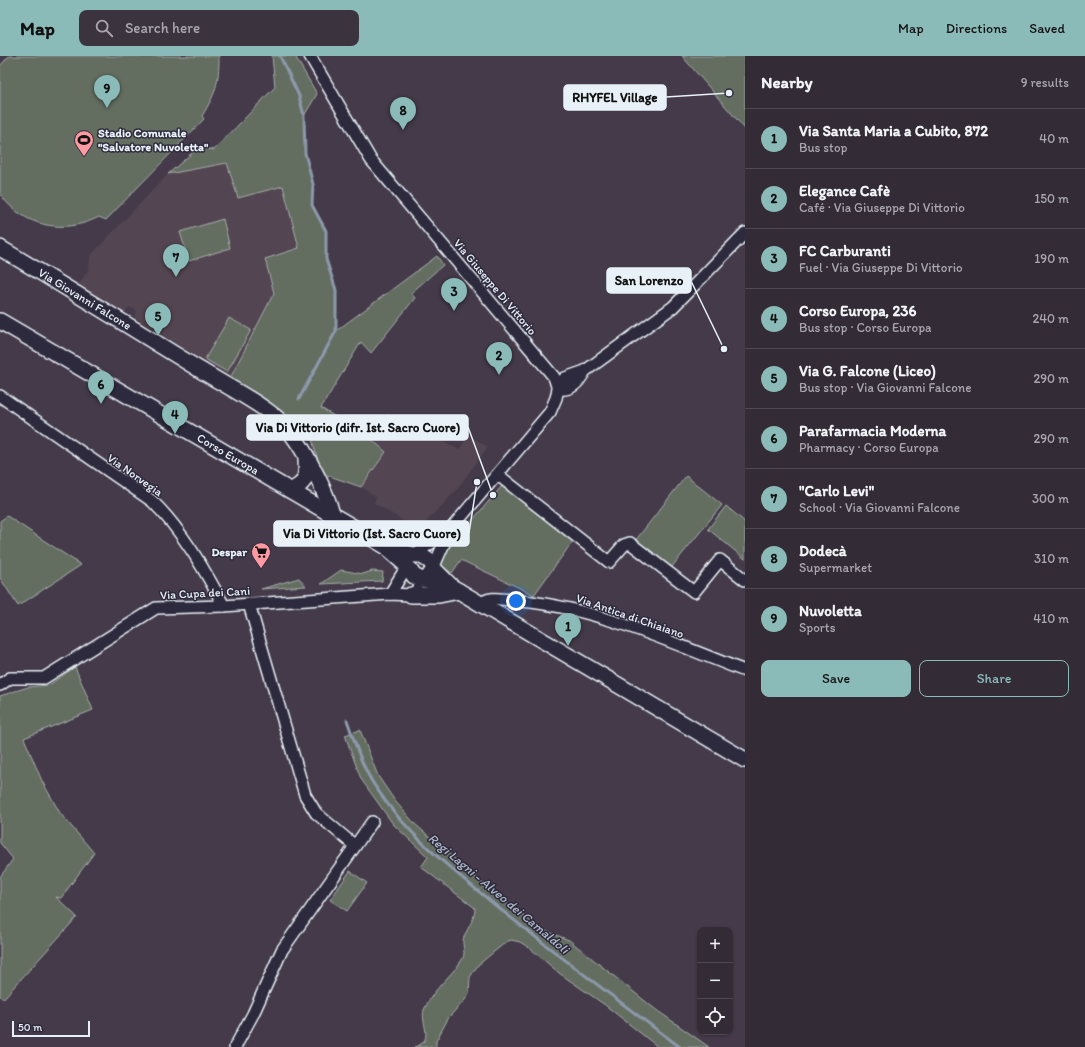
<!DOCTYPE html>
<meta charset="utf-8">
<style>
:root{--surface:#332c37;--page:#3b343f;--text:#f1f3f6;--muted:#a9a7ad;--line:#4e4852;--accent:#8bbbb9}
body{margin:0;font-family:Itim,sans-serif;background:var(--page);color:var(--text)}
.controls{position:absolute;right:12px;bottom:12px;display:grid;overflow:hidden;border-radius:8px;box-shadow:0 1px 3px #0004}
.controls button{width:36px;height:36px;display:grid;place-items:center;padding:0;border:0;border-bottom:1px solid var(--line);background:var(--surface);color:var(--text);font:20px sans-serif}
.scale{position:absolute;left:12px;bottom:10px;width:78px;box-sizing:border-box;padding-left:4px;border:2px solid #e8f1f8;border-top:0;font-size:11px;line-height:14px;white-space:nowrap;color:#e8f1f8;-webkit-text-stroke:3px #2f2a3d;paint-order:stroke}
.you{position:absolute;left:516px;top:545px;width:14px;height:14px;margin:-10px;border:3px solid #fff;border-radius:50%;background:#1a73e8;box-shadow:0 0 0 6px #1a73e833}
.badge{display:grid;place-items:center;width:26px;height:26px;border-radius:50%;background:var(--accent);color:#111;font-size:13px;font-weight:700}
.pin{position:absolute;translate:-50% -33px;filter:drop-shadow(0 1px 2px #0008)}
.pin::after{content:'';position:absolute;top:21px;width:14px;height:12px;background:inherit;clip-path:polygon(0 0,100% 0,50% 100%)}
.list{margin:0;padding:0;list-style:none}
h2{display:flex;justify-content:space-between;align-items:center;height:52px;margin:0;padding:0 16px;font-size:17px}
h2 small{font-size:13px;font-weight:400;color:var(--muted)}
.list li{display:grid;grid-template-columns:26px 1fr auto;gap:12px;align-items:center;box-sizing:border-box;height:60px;padding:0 16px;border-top:1px solid var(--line)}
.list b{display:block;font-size:15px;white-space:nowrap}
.list p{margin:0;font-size:13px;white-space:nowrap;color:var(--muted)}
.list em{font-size:13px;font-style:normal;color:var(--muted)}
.actions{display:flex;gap:8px;padding:12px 16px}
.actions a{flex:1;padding:9px 0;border:1px solid var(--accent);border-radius:8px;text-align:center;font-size:14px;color:var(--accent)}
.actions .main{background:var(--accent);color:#111}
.icon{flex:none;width:22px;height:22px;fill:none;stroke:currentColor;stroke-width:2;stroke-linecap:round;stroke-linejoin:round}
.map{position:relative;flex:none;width:745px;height:991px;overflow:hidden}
header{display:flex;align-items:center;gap:24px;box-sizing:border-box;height:56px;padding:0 20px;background:var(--accent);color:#111}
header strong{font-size:19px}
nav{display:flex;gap:22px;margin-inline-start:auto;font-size:14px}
.search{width:280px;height:36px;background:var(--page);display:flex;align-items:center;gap:10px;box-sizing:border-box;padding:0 14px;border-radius:8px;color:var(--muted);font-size:15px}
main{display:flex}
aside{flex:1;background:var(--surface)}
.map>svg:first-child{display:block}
</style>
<header>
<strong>Map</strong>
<div class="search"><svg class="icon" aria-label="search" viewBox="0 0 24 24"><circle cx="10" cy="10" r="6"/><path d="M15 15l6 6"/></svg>Search here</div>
<nav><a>Map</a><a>Directions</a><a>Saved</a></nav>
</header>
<main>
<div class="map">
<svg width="745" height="991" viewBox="0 0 745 991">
<rect width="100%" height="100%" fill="#443a49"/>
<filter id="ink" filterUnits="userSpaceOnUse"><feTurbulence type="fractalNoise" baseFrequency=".025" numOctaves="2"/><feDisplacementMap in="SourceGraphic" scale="8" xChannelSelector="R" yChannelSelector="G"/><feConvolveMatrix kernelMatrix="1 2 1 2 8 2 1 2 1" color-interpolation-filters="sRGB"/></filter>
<g filter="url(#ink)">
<!-- built -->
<g fill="#534551">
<path d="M 228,107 L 283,130 L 299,192 L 265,203 L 274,237 L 229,321 L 134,261 L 137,255 L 129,251 L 125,257 L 78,230 L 89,212 L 90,200 L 168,118 Z"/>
<path d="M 388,357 L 427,383 L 437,381 L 459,394 L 469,379 L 488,391 L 455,436 L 418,474 L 374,447 L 376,441 L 361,431 L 386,396 L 371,383 Z"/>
</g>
<!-- green -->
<g fill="#646d61" stroke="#a6afac">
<path d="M 9,0 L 219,0 C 219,27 216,37 202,60 L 204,63 L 106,164 L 99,161 C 64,179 23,171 0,138 L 0,10 Z"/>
<path d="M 272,0 L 295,0 L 317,38 L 304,60 L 305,97 L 313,128 L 312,149 L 326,173 L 326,203 L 336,234 L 336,275 L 437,200 L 443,209 L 411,237 L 415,242 L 371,297 L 361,286 L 321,352 L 371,383 L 386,396 L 361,431 L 321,417 L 310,375 L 229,324 L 274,237 L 265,203 L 299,192 L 283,130 L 238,142 L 227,107 L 168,118 L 199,91 L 214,94 L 275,31 Z"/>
<path d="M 682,0 L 745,0 L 745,73 Z"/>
<path d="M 223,163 L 230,192 L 189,205 L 180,176 Z"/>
<path d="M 229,262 L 251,274 L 227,316 L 205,303 Z"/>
<path d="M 686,420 L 722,449 L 671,512 L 635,485 Z"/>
<path d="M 502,430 L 573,485 L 534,539 L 461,504 L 452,517 L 438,508 L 449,491 Z"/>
<path d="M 726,450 L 745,466 L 745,503 L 708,473 Z"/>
<path d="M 7,460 L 81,509 L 18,550 L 0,522 L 0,465 Z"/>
<path d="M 341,514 L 363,518 L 372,515 L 383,516 L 382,525 L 321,528 Z"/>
<path d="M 299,522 L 306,530 L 261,533 Z"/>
<path d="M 75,611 L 93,654 L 24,682 L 42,725 L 60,757 L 94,797 L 61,842 L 56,841 L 77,861 L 3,943 L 0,940 L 0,821 L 13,803 L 0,787 L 0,640 L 28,631 L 49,629 Z"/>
<path d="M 360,674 L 378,720 L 395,745 L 415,768 L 498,841 L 543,874 L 569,884 L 655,953 L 709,991 L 658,991 L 605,949 L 559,917 L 531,893 L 520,886 L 511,884 L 506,886 L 478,909 L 470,921 L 469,937 L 465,944 L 449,961 L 436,985 L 436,991 L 414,991 C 436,985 420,968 424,954 C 425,951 428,946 430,943 C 438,929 456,915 463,902 C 466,895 461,888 464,881 C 468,871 475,863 475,852 L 421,811 L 428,801 L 393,768 L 361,723 L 345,679 Z"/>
<path d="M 350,815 L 367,827 L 347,855 L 330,844 Z"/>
</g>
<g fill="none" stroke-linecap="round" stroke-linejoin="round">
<!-- stream -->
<g stroke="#8c99ac" stroke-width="3">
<path d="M 280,0 L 299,40 L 304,60 L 305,97 L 313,128 L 312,149 L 326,175 L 326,203 L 336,234 L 336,275 L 299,343"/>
<path d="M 347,664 C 355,687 362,712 377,733 C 408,780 452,813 495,849 C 556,898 617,944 680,991"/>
</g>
<!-- street casing -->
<g stroke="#e8f1f8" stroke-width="14">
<g id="street">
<path d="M 310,0 L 371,104 L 554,321 L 558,333 L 556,342 L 550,356 L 450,474 L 415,498"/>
<path d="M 585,315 C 579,326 572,335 558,333 L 561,326 L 565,322 L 585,315 L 673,251 L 745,177"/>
<path d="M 0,340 L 152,445 C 182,474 204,513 224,550"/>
<path d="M 498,419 L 609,506 L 624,489 L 630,487 L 694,536 L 720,504 L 745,524"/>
<path d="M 434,510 L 450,474"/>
<path d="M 390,538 L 407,510"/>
<path d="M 249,548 L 305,739 L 316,757 L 355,790"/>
<path d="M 481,548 C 488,540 501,543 510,544 C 592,549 669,586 745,615"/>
<path d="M 0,629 L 10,622 L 44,622 L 156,552 L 224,550 L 390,538 L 411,539 L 417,534"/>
<path d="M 235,991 L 253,958 L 282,894 L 372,766"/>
</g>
</g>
<!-- secondary casing -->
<g stroke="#e8f1f8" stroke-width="18">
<g id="secondary">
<path id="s1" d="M 0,192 C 68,232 135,274 202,315 C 226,330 268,351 286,371 C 302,388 327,436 332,459"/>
<path id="s2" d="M 0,265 L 387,491 L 413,499 L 420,499 L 431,506 L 434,513 L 427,523"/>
<path d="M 290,434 C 307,429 307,418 306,402"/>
<path d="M 390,495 L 407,510 L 414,520 L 420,523 L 436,526"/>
<path d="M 434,513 L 452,531 L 745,704"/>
<path d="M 411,539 L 439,539 L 459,535"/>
</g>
</g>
<!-- street -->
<use href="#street" stroke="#2f2a3d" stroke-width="11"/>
<!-- secondary -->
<use href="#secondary" stroke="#2f2a3d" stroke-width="15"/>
</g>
</g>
<!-- icons -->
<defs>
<g id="stadium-pin" transform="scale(1)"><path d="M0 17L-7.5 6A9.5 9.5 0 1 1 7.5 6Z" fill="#ff9aa2" stroke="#2f2a3d"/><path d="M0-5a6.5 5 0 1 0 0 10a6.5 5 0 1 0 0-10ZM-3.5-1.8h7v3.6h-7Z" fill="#111"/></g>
<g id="supermarket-pin" transform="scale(1)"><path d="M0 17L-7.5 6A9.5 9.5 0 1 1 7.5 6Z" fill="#ff9aa2" stroke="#2f2a3d"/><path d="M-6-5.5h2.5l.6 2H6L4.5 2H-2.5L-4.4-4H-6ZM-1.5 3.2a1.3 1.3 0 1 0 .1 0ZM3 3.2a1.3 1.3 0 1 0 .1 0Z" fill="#111"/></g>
</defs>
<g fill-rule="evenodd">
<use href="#stadium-pin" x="84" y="84"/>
<use href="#supermarket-pin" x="261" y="496"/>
</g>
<g text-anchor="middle" stroke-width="3" stroke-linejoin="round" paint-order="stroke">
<!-- poi labels -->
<g font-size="12" font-weight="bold" fill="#e8f1f8" stroke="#2f2a3d" text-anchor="start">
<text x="98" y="81">Stadio Comunale<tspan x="98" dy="14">"Salvatore Nuvoletta"</tspan></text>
<text x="247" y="500" text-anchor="end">Despar</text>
</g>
<!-- street labels -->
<g font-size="12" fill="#e8f1f8" stroke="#2f2a3d">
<text transform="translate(495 231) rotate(50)" y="4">Via Giuseppe Di Vittorio</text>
<text dy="4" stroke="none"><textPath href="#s1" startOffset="99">Via Giovanni Falcone</textPath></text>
<text dy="4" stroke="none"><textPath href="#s2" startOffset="264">Corso Europa</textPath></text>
<text transform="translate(135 419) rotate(35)" y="4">Via Norvegia</text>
<text transform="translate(205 537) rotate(-3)" y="4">Via Cupa dei Cani</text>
<text transform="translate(630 560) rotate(19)" y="4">Via Antica di Chiaiano</text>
</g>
<!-- water labels -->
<g font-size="13" font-style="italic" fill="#abb7c5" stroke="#2f2a3d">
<text transform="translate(499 837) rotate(40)" y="5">Regi Lagni - Alveo dei Camaldoli</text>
</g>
</g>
<!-- callouts -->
<path fill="none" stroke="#e8f1f8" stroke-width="1.5" d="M729 37L666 41M724 293L691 225M493 439L468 371M477 426L469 477"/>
<g fill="#e8f1f8" stroke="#2f2a3d" stroke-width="1.5">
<circle cx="729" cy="37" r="4"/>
<circle cx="724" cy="293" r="4"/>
<circle cx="493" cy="439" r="4"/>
<circle cx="477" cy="426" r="4"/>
</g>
<g fill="#e8f1f8" stroke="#e8f1f8" stroke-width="1.5">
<rect x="564" y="29" width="102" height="25" rx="4"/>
<rect x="607" y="212" width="84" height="25" rx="4"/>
<rect x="247" y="359" width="221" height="25" rx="4"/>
<rect x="274" y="465" width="195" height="25" rx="4"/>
</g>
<g font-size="13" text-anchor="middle" font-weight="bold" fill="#111">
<text x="615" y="46">RHYFEL Village</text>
<text x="649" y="229">San Lorenzo</text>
<text x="358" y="376">Via Di Vittorio (difr. Ist. Sacro Cuore)</text>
<text x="372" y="482">Via Di Vittorio (Ist. Sacro Cuore)</text>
</g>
</svg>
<div class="controls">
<button>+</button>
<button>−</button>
<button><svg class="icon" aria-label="locate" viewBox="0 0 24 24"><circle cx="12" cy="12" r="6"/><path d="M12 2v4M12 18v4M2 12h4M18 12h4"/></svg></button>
</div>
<div class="scale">50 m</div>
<div class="you"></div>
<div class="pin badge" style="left:568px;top:590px">1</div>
<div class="pin badge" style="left:499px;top:319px">2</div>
<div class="pin badge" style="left:454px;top:255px">3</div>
<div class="pin badge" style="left:175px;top:378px">4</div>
<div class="pin badge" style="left:158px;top:280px">5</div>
<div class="pin badge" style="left:101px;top:348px">6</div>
<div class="pin badge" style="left:176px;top:221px">7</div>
<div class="pin badge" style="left:403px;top:74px">8</div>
<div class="pin badge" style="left:107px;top:52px">9</div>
</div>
<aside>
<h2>Nearby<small>9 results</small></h2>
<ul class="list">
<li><span class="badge">1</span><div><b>Via Santa Maria a Cubito, 872</b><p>Bus stop</p></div><em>40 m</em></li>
<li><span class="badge">2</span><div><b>Elegance Cafè</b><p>Café · Via Giuseppe Di Vittorio</p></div><em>150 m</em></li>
<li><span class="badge">3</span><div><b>FC Carburanti</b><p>Fuel · Via Giuseppe Di Vittorio</p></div><em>190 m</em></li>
<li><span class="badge">4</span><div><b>Corso Europa, 236</b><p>Bus stop · Corso Europa</p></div><em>240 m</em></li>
<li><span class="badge">5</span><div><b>Via G. Falcone (Liceo)</b><p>Bus stop · Via Giovanni Falcone</p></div><em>290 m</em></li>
<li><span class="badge">6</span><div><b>Parafarmacia Moderna</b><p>Pharmacy · Corso Europa</p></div><em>290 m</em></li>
<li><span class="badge">7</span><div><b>&quot;Carlo Levi&quot;</b><p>School · Via Giovanni Falcone</p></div><em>300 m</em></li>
<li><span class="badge">8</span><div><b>Dodecà</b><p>Supermarket</p></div><em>310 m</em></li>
<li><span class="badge">9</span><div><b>Nuvoletta</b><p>Sports</p></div><em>410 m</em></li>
</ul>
<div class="actions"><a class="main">Save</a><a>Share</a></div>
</aside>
</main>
